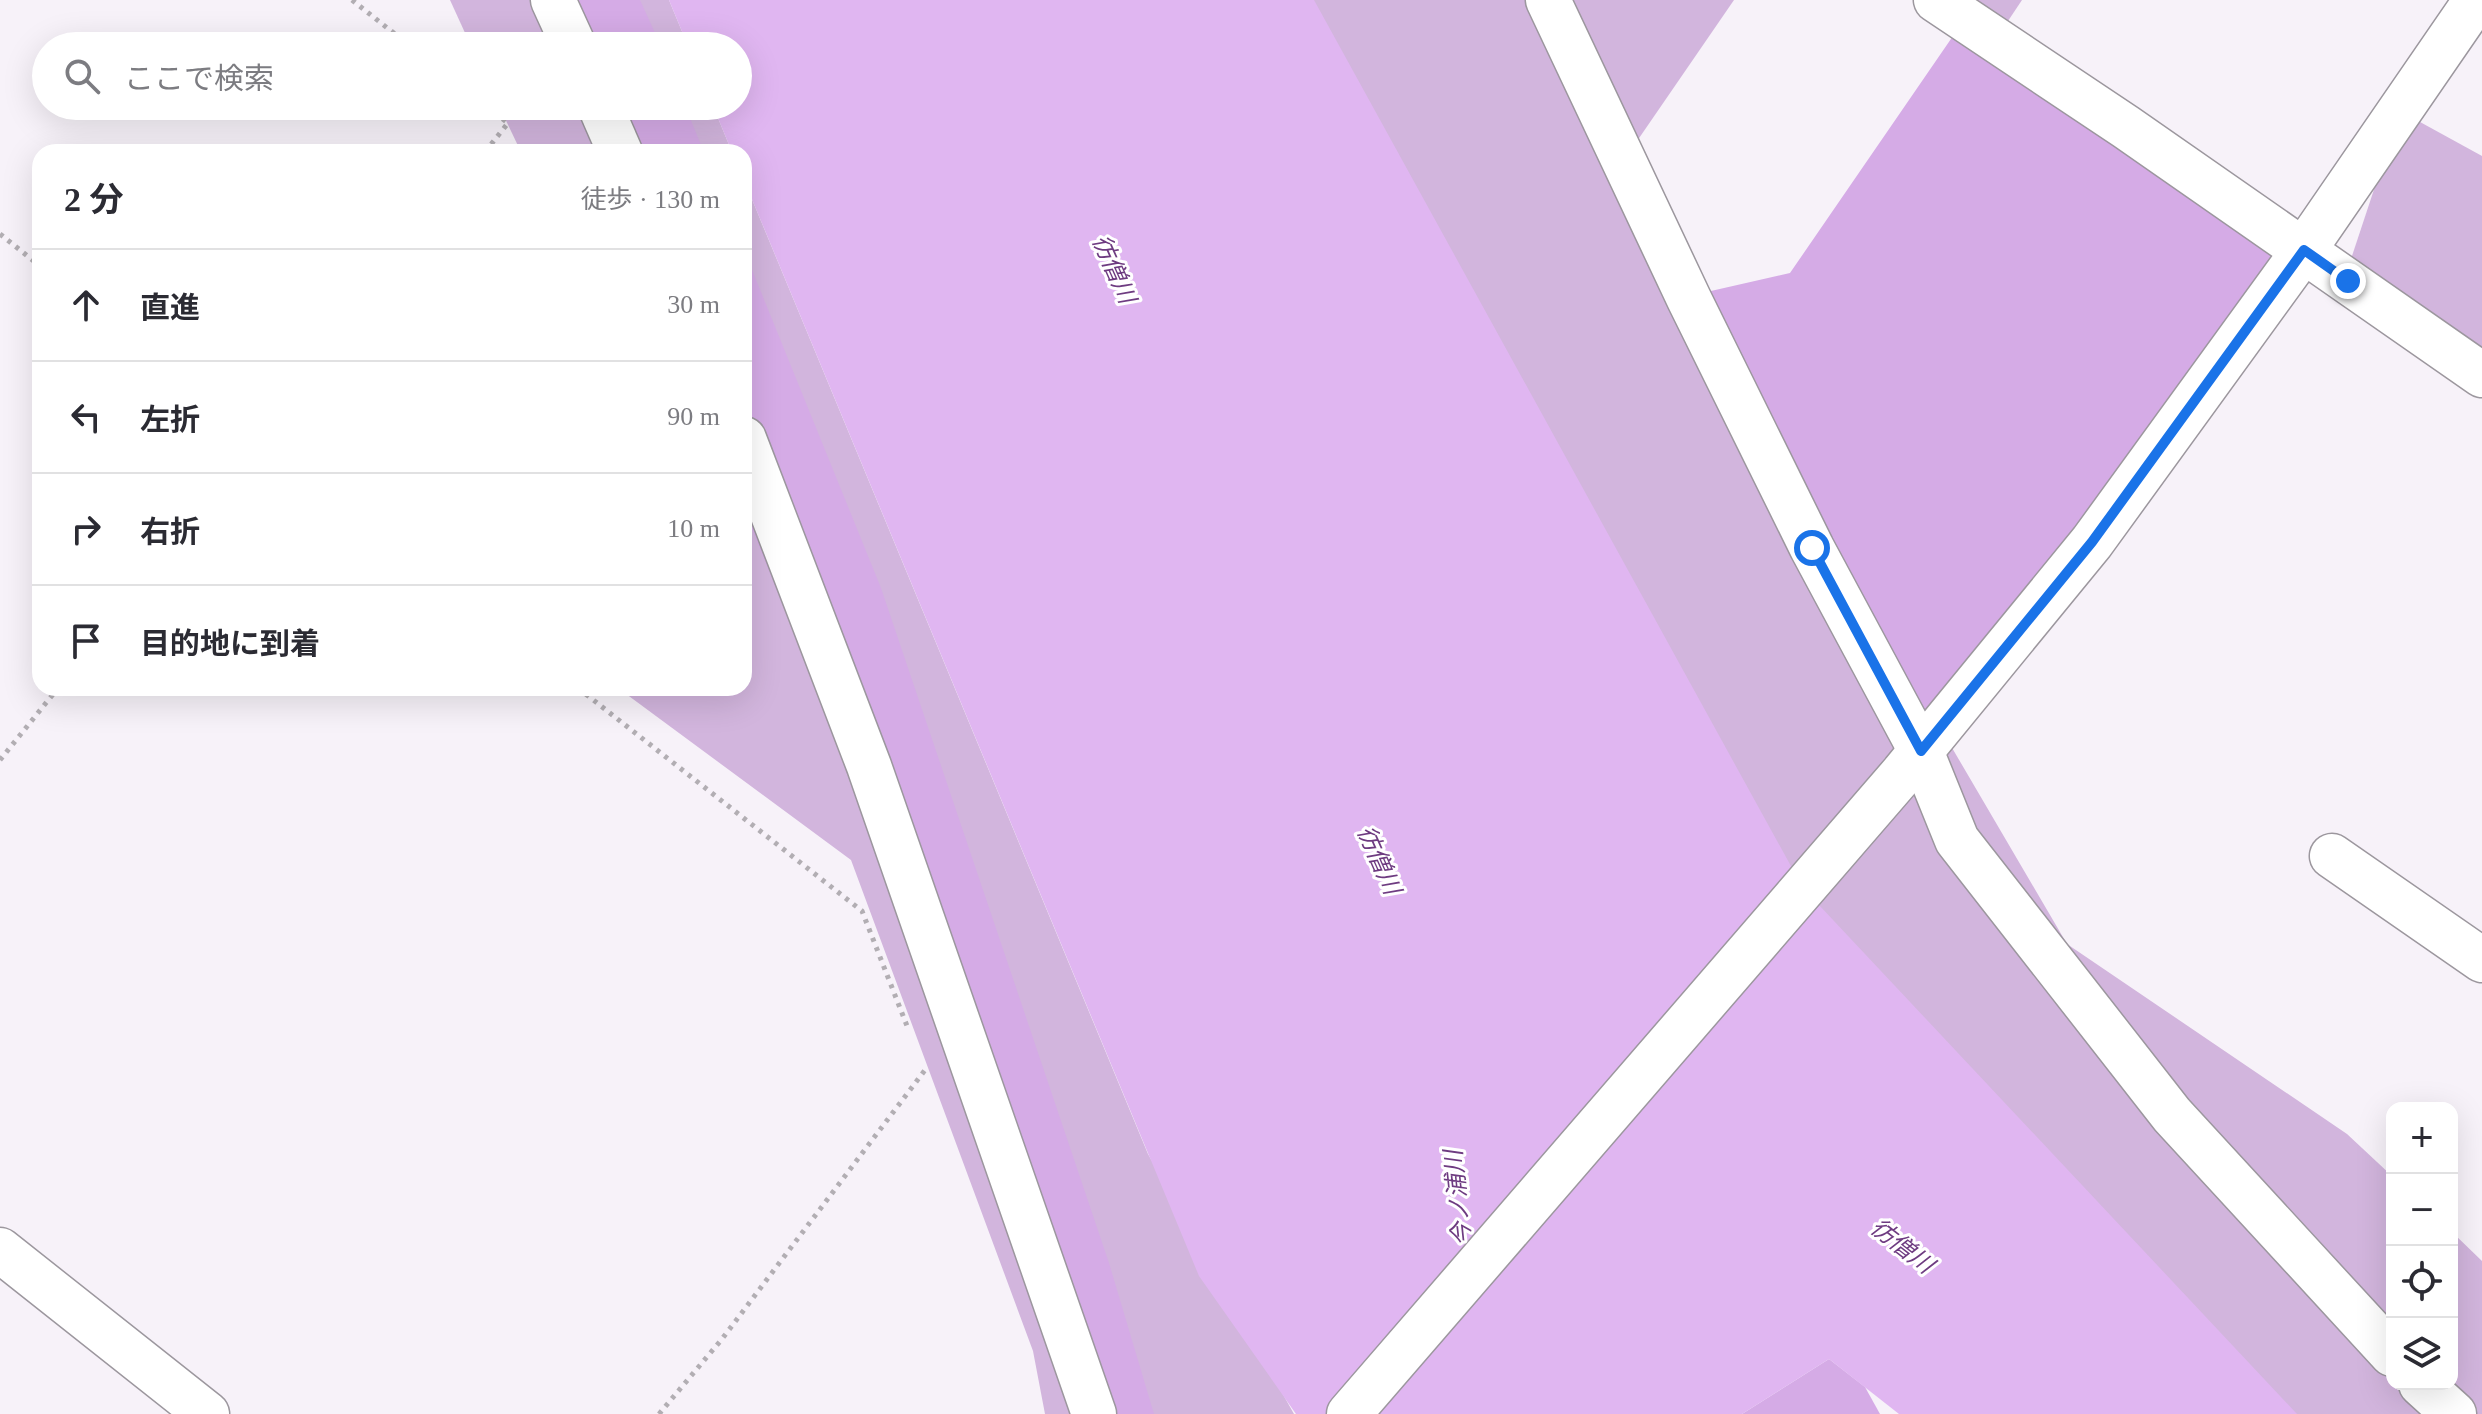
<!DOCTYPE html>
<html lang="ja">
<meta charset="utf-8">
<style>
:root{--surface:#fff;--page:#f2f2f3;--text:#2b2b33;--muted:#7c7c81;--line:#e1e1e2}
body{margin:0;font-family:"Times New Roman","Noto Sans JP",serif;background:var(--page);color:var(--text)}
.controls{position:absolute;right:24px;bottom:24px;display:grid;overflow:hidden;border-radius:16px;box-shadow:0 8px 32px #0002}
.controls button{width:72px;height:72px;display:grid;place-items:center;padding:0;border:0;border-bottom:2px solid var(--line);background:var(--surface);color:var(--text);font:40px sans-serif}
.stop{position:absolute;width:24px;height:24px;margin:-18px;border:6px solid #1a73e8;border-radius:50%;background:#fff}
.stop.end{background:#1a73e8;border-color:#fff;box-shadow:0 2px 8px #0008}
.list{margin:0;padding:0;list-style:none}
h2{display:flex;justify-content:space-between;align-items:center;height:104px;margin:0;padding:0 32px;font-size:34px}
h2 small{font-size:26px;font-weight:400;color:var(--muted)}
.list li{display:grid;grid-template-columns:52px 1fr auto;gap:24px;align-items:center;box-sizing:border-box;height:112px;padding:0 32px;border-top:2px solid var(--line)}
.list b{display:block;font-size:30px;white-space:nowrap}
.list em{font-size:26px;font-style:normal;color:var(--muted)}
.icon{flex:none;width:44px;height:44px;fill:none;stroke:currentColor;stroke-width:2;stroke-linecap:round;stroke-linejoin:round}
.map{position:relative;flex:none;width:2482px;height:1414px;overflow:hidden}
.search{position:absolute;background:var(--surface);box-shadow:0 8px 32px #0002;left:32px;top:32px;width:720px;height:88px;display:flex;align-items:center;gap:20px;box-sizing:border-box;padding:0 28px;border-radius:44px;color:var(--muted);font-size:30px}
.panel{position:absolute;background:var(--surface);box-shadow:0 8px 32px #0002;left:32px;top:144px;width:720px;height:552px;border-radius:24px}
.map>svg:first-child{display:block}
</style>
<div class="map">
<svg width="2482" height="1414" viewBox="0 0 2482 1414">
<rect width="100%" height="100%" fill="#f7f2f9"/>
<!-- green -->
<g fill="#d2b5dd">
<path d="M 450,0 L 669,0 L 688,46 L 471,46 Z"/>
<path d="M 1274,0 L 1734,0 L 1624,160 L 1703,323 L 2067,944 L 2347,1134 L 2392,1176 L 2392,1384 L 2452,1384 L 2452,1232 L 2482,1261 L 2482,1414 L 1999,1414 L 1803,888 Z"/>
<path d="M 1977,0 L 2022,0 L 2008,21 Z"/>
<path d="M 499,106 L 713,106 L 732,152 L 521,152 Z"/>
<path d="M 2400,111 L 2482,156 L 2482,362 L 2351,259 Z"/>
<path d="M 744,180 L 1148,1154 L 1294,1414 L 1045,1414 L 1033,1351 L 851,860 L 618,688 L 744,688 Z"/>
</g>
<!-- forest -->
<g fill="#d5abe6">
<path d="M 539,0 L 640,0 L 661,46 L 558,46 Z"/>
<path d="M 1964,20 L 2304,250 L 1921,751 L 1689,296 L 1790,273 Z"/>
<path d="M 582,106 L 685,106 L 704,152 L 600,152 Z"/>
<path d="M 744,250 L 881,588 L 1109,1263 L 1154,1414 L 1108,1414 L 744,509 Z"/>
<path d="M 1829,1359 L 1865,1387 L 1880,1414 L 1742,1414 Z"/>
</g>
<!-- water -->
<path fill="#e0b6f1" d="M 669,0 L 1314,0 L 1803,888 L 2297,1414 L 1899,1414 L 1829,1359 L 1742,1414 L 1296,1414 L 1199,1276 L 744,180 L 744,152 L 732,152 L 713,106 L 738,106 L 738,46 L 688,46 Z"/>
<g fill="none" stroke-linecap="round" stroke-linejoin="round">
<!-- minor casing -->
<g stroke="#9c979e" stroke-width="47">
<g id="minor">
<path d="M 553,0 L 574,46"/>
<path d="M 1548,0 L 1689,299 L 1812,548 L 1921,751 L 1957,840 L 2172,1115 L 2392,1354"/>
<path d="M 1936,0 L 2126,127 L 2482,375"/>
<path d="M 600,106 L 620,152"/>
<path d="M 744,439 L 869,766 L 1094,1414"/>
<path d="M 2332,856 L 2482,960"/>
<path d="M 0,1250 L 207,1414"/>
<path d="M 2421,1384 L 2454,1414"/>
<path d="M 1349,1414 L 1903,773 L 2092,542 L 2304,250 L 2476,0"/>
</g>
</g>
<!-- path -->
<g stroke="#b2aeb3" stroke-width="5" stroke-dasharray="4 6" stroke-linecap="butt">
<path d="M 352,0 L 410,46"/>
<path d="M 485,152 L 508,123 L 486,106"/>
<path d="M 0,234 L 40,266"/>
<path d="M 578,688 L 862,911 L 909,1031"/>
<path d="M 0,760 L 58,688"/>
<path d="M 659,1414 L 722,1339 L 925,1070"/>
</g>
<!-- minor -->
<use href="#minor" stroke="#fff" stroke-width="44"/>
</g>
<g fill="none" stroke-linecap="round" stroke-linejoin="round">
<!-- route -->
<path stroke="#1a73e8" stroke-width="10" d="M 1812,548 L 1921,751 L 2092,542 L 2304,250 L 2348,281"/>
</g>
<g text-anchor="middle" stroke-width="6" stroke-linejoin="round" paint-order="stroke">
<!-- water labels -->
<g font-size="24" font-style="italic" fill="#6e3b81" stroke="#fff">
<text transform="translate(1114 269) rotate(66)" y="8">彷僧川</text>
<text transform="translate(1379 860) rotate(66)" y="8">彷僧川</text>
<text transform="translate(1458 1198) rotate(-96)" y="8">今ノ浦川</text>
<text transform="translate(1902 1246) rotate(38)" y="8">彷僧川</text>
</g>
</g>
</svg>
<div class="controls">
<button>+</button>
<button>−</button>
<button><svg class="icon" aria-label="locate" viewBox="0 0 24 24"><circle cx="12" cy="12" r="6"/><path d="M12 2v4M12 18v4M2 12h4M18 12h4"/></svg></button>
<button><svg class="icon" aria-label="layers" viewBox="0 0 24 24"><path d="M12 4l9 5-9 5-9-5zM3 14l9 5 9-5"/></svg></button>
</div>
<div class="stop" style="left:1812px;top:548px"></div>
<div class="stop end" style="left:2348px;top:281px"></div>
<div class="search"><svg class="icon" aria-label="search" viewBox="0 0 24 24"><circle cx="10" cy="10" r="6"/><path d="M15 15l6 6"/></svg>ここで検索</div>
<section class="panel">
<h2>2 分<small>徒歩 · 130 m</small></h2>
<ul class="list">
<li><svg class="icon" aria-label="ahead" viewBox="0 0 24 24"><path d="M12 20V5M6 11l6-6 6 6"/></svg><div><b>直進</b></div><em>30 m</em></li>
<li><svg class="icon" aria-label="left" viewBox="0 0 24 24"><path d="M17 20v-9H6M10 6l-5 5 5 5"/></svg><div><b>左折</b></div><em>90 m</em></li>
<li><svg class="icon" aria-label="right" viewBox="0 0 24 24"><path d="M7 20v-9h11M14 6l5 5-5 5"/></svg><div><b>右折</b></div><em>10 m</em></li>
<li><svg class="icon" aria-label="arrive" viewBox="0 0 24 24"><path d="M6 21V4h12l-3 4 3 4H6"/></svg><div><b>目的地に到着</b></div></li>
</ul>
</section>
</div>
